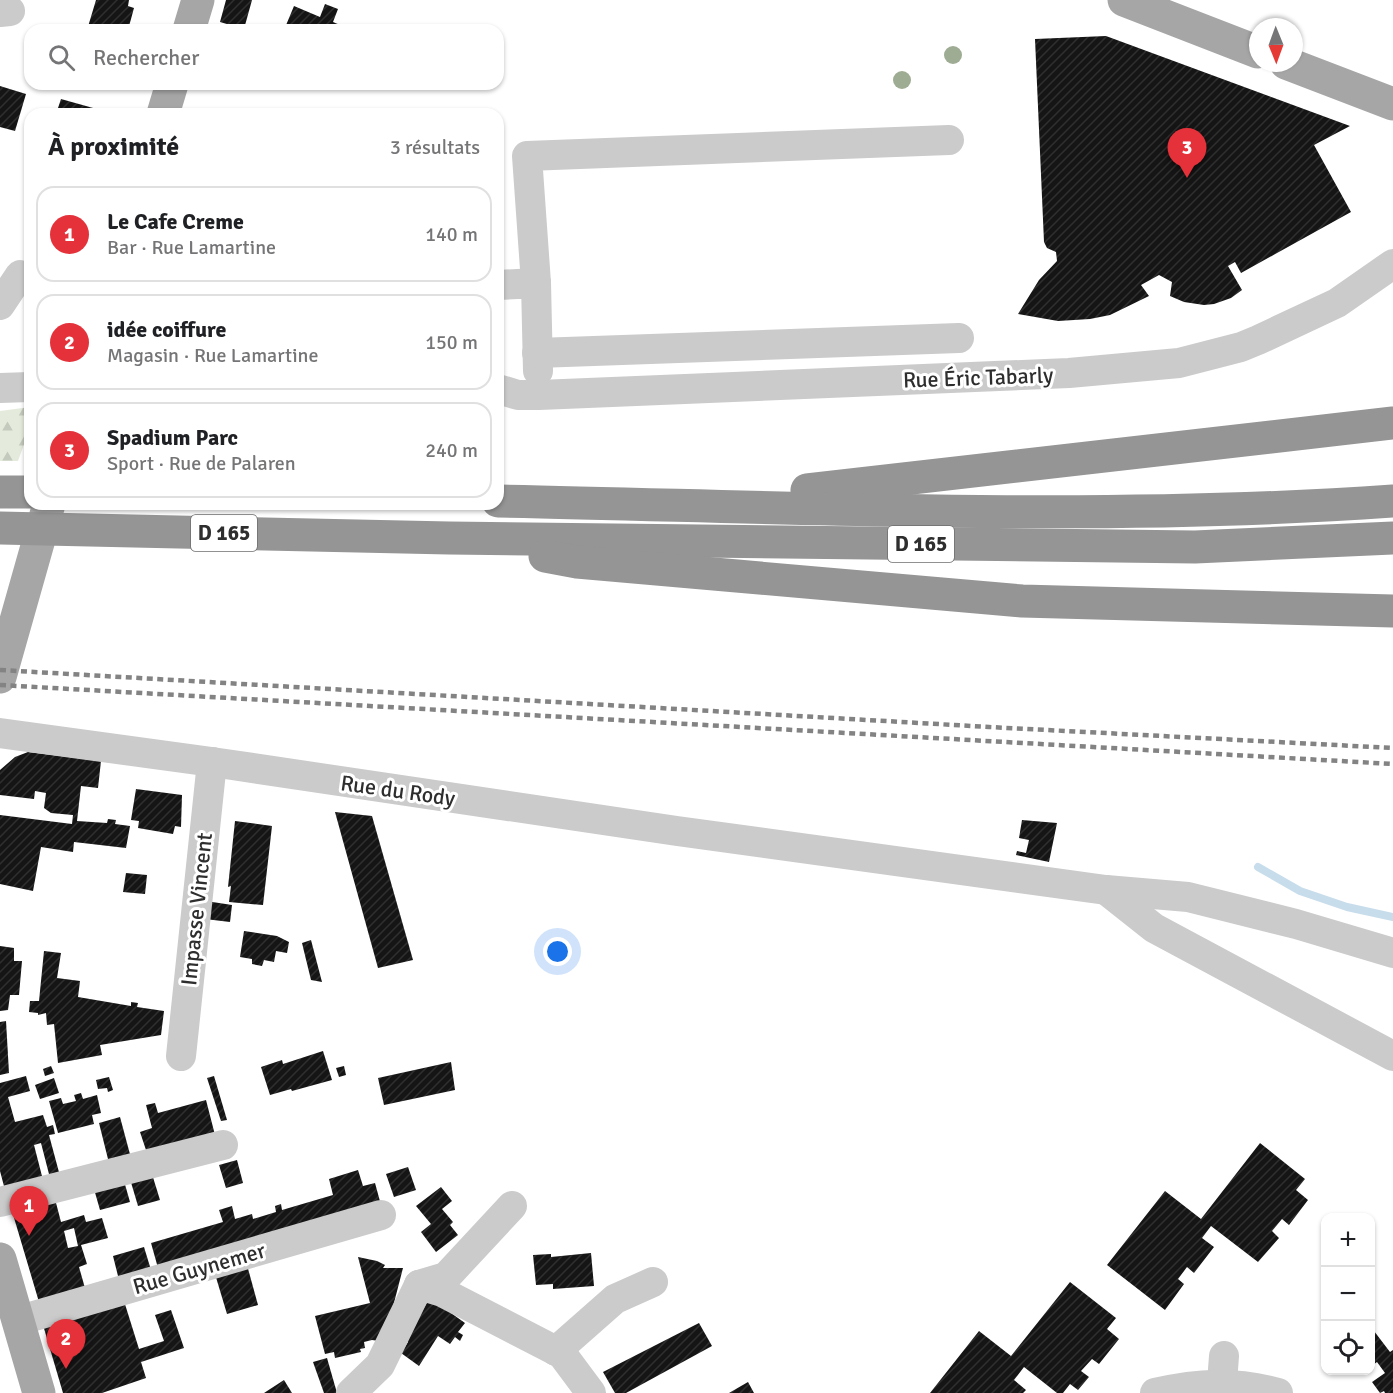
<!DOCTYPE html>
<html lang="fr">
<meta charset="utf-8">
<style>
:root{--surface:#fff;--page:#f2f2f2;--text:#202124;--muted:#757577;--line:#e0e0e0;--accent:#e4313a}
body{margin:0;font-family:Signika,sans-serif;background:var(--page);color:var(--text)}
.controls{position:absolute;right:18px;bottom:18px;display:grid;overflow:hidden;border-radius:12px;box-shadow:0 2px 4px #0004}
.controls button{width:54px;height:54px;display:grid;place-items:center;padding:0;border:0;border-bottom:2px solid var(--line);background:var(--surface);color:var(--text);font:30px sans-serif}
.compass{position:absolute;left:1249px;top:18px;width:54px;height:54px;border-radius:50%;background:var(--surface);box-shadow:0 2px 4px #0004;rotate:179deg}
.you{position:absolute;left:558px;top:952px;width:21px;height:21px;margin:-15px;border:4px solid #fff;border-radius:50%;background:#1a73e8;box-shadow:0 0 0 9px #1a73e833}
.badge{display:grid;place-items:center;width:39px;height:39px;border-radius:50%;background:var(--accent);color:#fff;font-size:20px;font-weight:700}
.pin{position:absolute;translate:-50% -50px;filter:drop-shadow(0 2px 3px #0008)}
.pin::after{content:'';position:absolute;top:32px;width:21px;height:18px;background:inherit;clip-path:polygon(0 0,100% 0,50% 100%)}
.list{margin:0;padding:0;list-style:none}
h2{display:flex;justify-content:space-between;align-items:center;height:78px;margin:0;padding:0 24px;font-size:26px}
h2 small{font-size:20px;font-weight:400;color:var(--muted)}
.list li{display:grid;grid-template-columns:39px 1fr auto;gap:18px;align-items:center;box-sizing:border-box;height:96px;margin:0 12px 12px;padding:0 12px;border:2px solid var(--line);border-radius:18px}
.list b{display:block;font-size:22px;white-space:nowrap}
.list p{margin:0;font-size:20px;white-space:nowrap;color:var(--muted)}
.list em{font-size:20px;font-style:normal;color:var(--muted)}
.icon{flex:none;width:33px;height:33px;fill:none;stroke:currentColor;stroke-width:2;stroke-linecap:round;stroke-linejoin:round}
.map{position:relative;flex:none;width:1393px;height:1393px;overflow:hidden}
.search{position:absolute;background:var(--surface);box-shadow:0 2px 4px #0004;left:24px;top:24px;width:480px;height:66px;display:flex;align-items:center;gap:15px;box-sizing:border-box;padding:0 21px;border-radius:18px;color:var(--muted);font-size:22px}
.panel{position:absolute;background:var(--surface);box-shadow:0 2px 4px #0004;left:24px;top:108px;width:480px;height:402px;border-radius:18px}
.map>svg:first-child{display:block}
</style>
<div class="map">
<svg width="1393" height="1393" viewBox="0 0 1393 1393">
<defs>
<pattern id="forest-firs" width="22" height="20" patternUnits="userSpaceOnUse" patternTransform="scale(1.5)"><rect width="22" height="20" fill="#e4ebdc"/><path d="M5 1l3.5 6h-7zM16 11l3.5 6h-7z" fill="#c4cabd"/></pattern>
<pattern id="building-hatch" width="6" height="6" patternUnits="userSpaceOnUse" patternTransform="scale(1.5)"><rect width="6" height="6" fill="#151515"/><path d="M-1 1l2-2M0 6l6-6M5 7l2-2" fill="none" stroke="#2f2f2f"/></pattern>
</defs>
<rect width="100%" height="100%" fill="#fff"/>
<!-- forest -->
<path fill="url(#forest-firs)" d="M 30,407 L 30,428 L 18,461 L 0,461 L 0,411 Z"/>
<g fill="none" stroke-linecap="round" stroke-linejoin="round">
<!-- stream -->
<path stroke="#c8ddeb" stroke-width="8" d="M 1258,867 L 1300,891 L 1347,907 L 1393,917"/>
</g>
<!-- building -->
<g fill="url(#building-hatch)" fill-rule="evenodd">
<path d="M 96,0 L 129,0 L 128,6 L 134,8 L 128,30 L 87,30 Z"/>
<path d="M 226,0 L 252,0 L 244,29 L 220,22 Z"/>
<path d="M 325,4 L 338,9 L 333,22 L 352,30 L 284,30 L 294,6 L 320,17 Z"/>
<path d="M 1106,36 L 1350,126 L 1314,145 L 1351,212 L 1241,273 L 1235,262 L 1228,266 L 1242,290 L 1231,298 L 1214,304 L 1204,305 L 1184,302 L 1170,296 L 1172,282 L 1159,275 L 1141,285 L 1149,296 L 1110,315 L 1090,319 L 1058,321 L 1018,314 L 1039,280 L 1057,261 L 1056,252 L 1047,248 L 1044,242 L 1035,39 Z"/>
<path d="M 0,86 L 26,94 L 15,131 L 0,127 Z"/>
<path d="M 61,99 L 111,113 L 111,114 L 56,114 Z"/>
<path d="M 28,752 L 101,761 L 98,788 L 81,786 L 77,821 L 107,823 L 108,819 L 116,820 L 115,824 L 130,826 L 126,848 L 74,842 L 73,852 L 41,847 L 33,891 L 0,884 L 0,815 L 72,824 L 73,815 L 51,813 L 44,808 L 46,793 L 35,791 L 34,799 L 0,795 L 0,770 L 15,757 Z"/>
<path d="M 136,789 L 182,795 L 181,827 L 175,826 L 173,834 L 138,828 L 139,821 L 131,820 Z"/>
<path d="M 335,812 L 372,816 L 413,960 L 378,968 Z"/>
<path d="M 1022,820 L 1057,823 L 1049,862 L 1016,855 L 1017,851 L 1026,853 L 1029,840 L 1019,838 Z"/>
<path d="M 235,821 L 272,826 L 263,905 L 229,902 L 231,886 L 228,887 Z"/>
<path d="M 126,873 L 147,875 L 145,894 L 123,892 Z"/>
<path d="M 206,901 L 232,905 L 230,922 L 205,919 Z"/>
<path d="M 244,931 L 277,936 L 289,942 L 287,953 L 276,951 L 274,962 L 264,960 L 262,966 L 252,964 L 252,959 L 240,957 Z"/>
<path d="M 311,940 L 322,982 L 311,980 L 302,943 Z"/>
<path d="M 0,946 L 14,948 L 14,961 L 22,961 L 19,995 L 10,995 L 8,1010 L 0,1011 Z"/>
<path d="M 44,951 L 61,953 L 57,978 L 80,981 L 78,997 L 131,1006 L 131,1002 L 138,1003 L 137,1007 L 164,1011 L 161,1035 L 100,1045 L 102,1055 L 58,1063 L 54,1024 L 47,1025 L 46,1013 L 38,1015 L 38,1013 L 29,1012 L 30,1001 L 39,1001 Z"/>
<path d="M 6,1021 L 9,1073 L 0,1075 L 0,1022 Z"/>
<path d="M 323,1051 L 332,1080 L 292,1091 L 291,1089 L 270,1095 L 261,1067 L 282,1060 L 283,1064 Z"/>
<path d="M 451,1062 L 455,1090 L 384,1105 L 378,1078 Z"/>
<path d="M 51,1066 L 54,1073 L 45,1076 L 43,1069 Z"/>
<path d="M 344,1066 L 346,1075 L 339,1077 L 336,1068 Z"/>
<path d="M 26,1076 L 30,1091 L 8,1097 L 15,1122 L 43,1115 L 47,1127 L 53,1125 L 55,1134 L 49,1135 L 60,1176 L 50,1178 L 41,1143 L 34,1145 L 43,1180 L 5,1190 L 0,1171 L 0,1083 Z"/>
<path d="M 214,1076 L 227,1120 L 221,1121 L 207,1078 Z"/>
<path d="M 109,1077 L 113,1090 L 108,1092 L 107,1088 L 98,1089 L 96,1080 Z"/>
<path d="M 54,1078 L 59,1093 L 40,1099 L 35,1085 Z"/>
<path d="M 81,1093 L 83,1099 L 97,1095 L 101,1113 L 92,1115 L 94,1124 L 58,1133 L 49,1101 L 61,1098 L 63,1104 L 76,1101 L 74,1095 Z"/>
<path d="M 206,1100 L 215,1135 L 147,1153 L 140,1132 L 152,1128 L 146,1105 L 155,1103 L 158,1113 Z"/>
<path d="M 120,1117 L 131,1158 L 109,1163 L 99,1123 Z"/>
<path d="M 1260,1143 L 1305,1179 L 1296,1190 L 1308,1200 L 1289,1225 L 1282,1219 L 1272,1231 L 1279,1238 L 1258,1262 L 1211,1226 L 1202,1238 L 1214,1247 L 1194,1273 L 1187,1267 L 1178,1279 L 1184,1284 L 1165,1310 L 1107,1265 L 1165,1191 L 1201,1219 Z"/>
<path d="M 237,1160 L 243,1183 L 226,1188 L 219,1165 Z"/>
<path d="M 408,1167 L 416,1190 L 394,1197 L 386,1174 Z"/>
<path d="M 358,1170 L 363,1186 L 375,1183 L 381,1205 L 158,1268 L 151,1243 L 223,1222 L 219,1210 L 232,1206 L 235,1219 L 252,1214 L 253,1219 L 276,1212 L 275,1206 L 281,1204 L 282,1210 L 333,1195 L 329,1179 Z"/>
<path d="M 152,1174 L 160,1200 L 138,1206 L 130,1179 Z"/>
<path d="M 124,1181 L 130,1202 L 100,1210 L 94,1189 Z"/>
<path d="M 441,1187 L 452,1201 L 442,1209 L 453,1222 L 450,1225 L 458,1235 L 436,1252 L 421,1232 L 431,1224 L 416,1206 Z"/>
<path d="M 55,1199 L 61,1222 L 84,1215 L 86,1222 L 102,1218 L 108,1238 L 81,1245 L 87,1264 L 79,1267 L 85,1288 L 39,1302 L 12,1211 ZM 74,1228 L 78,1246 L 68,1248 L 64,1231 Z"/>
<path d="M 144,1247 L 151,1270 L 119,1280 L 113,1256 Z"/>
<path d="M 591,1253 L 594,1286 L 553,1289 L 553,1284 L 536,1285 L 533,1255 L 551,1254 L 551,1257 Z"/>
<path d="M 358,1257 L 377,1261 L 385,1265 L 383,1268 L 403,1268 L 387,1330 L 379,1341 L 372,1340 L 364,1342 L 365,1348 L 360,1349 L 361,1352 L 335,1358 L 334,1352 L 325,1354 L 315,1316 L 370,1303 Z"/>
<path d="M 247,1265 L 258,1305 L 227,1314 L 215,1274 Z"/>
<path d="M 1070,1282 L 1116,1318 L 1107,1329 L 1119,1339 L 1099,1364 L 1092,1359 L 1081,1371 L 1089,1377 L 1078,1390 L 1070,1384 L 1063,1393 L 1057,1393 L 1024,1367 L 1014,1380 L 1026,1390 L 1023,1393 L 930,1393 L 979,1331 L 1011,1356 Z"/>
<path d="M 432,1294 L 451,1313 L 465,1323 L 458,1332 L 463,1335 L 460,1341 L 455,1337 L 450,1344 L 438,1336 L 419,1366 L 401,1353 L 408,1342 L 405,1340 Z"/>
<path d="M 124,1301 L 139,1349 L 164,1341 L 155,1315 L 171,1310 L 184,1348 L 141,1362 L 146,1378 L 102,1393 L 63,1393 L 43,1325 Z"/>
<path d="M 699,1323 L 712,1346 L 626,1393 L 615,1393 L 603,1372 Z"/>
<path d="M 1374,1331 L 1390,1352 L 1393,1350 L 1393,1393 L 1385,1393 L 1384,1391 L 1380,1393 L 1372,1382 L 1385,1373 L 1377,1362 L 1370,1367 L 1370,1334 Z"/>
<path d="M 327,1358 L 337,1393 L 324,1393 L 313,1362 Z"/>
<path d="M 284,1380 L 292,1393 L 264,1393 Z"/>
<path d="M 748,1382 L 754,1393 L 729,1393 Z"/>
</g>
<g fill="none" stroke-linecap="round" stroke-linejoin="round">
<!-- minor -->
<g stroke="#cbcbcb" stroke-width="30">
<path d="M 0,12 L 10,11"/>
<path d="M 536,283 L 527,156 L 949,140"/>
<path d="M 498,285 L 536,283 L 538,371"/>
<path d="M 0,305 L 20,275 L 30,278"/>
<path d="M 537,353 L 959,338"/>
<path d="M 0,388 L 30,387"/>
<path d="M 498,389 L 518,395 L 539,395 L 1069,373 L 1179,363 L 1241,347 L 1258,340 L 1337,303 L 1393,264"/>
<path d="M 0,733 L 212,762 L 677,831 L 1106,890 L 1188,897 L 1296,924 L 1393,953"/>
<path d="M 1106,890 L 1154,928 L 1393,1056"/>
<path d="M 181,1056 L 212,762"/>
<path d="M 0,1202 L 223,1145"/>
<path d="M 419,1285 L 442,1292 L 562,1354 L 591,1393"/>
<path d="M 419,1285 L 446,1277 L 512,1206"/>
<path d="M 17,1321 L 381,1215"/>
<path d="M 556,1351 L 615,1299 L 653,1282"/>
<path d="M 1222,1383 L 1224,1356"/>
<path d="M 351,1393 L 380,1365 L 419,1285"/>
<path d="M 1155,1393 C 1199,1383 1234,1381 1278,1393"/>
</g>
<!-- major -->
<g stroke="#a6a6a6" stroke-width="33">
<path d="M 1124,0 L 1258,52"/>
<path d="M 189,30 L 198,0"/>
<path d="M 1286,63 L 1393,104"/>
<path d="M 163,114 L 172,84"/>
<path d="M 0,677 L 49,504"/>
<path d="M 0,1259 L 39,1393"/>
</g>
<!-- highway -->
<g stroke="#959595" stroke-width="33">
<path d="M 807,490 L 1393,423"/>
<path d="M 0,492 L 30,492"/>
<path d="M 498,501 C 796,507 1095,522 1393,501"/>
<path d="M 0,528 L 449,538 L 1195,547 L 1393,538"/>
<path d="M 545,556 L 577,562 L 1022,601 L 1393,611"/>
</g>
<!-- rail -->
<g stroke="#838383" stroke-width="4.5" stroke-dasharray="6 4.5" stroke-linecap="butt">
<path d="M 0,670 L 989,727 L 1393,748"/>
<path d="M 0,685 L 1393,764"/>
</g>
</g>
<!-- trees -->
<g fill="#9fac94">
<circle cx="953" cy="55" r="9"/>
<circle cx="902" cy="80" r="9"/>
</g>
<g text-anchor="middle" stroke-width="6" stroke-linejoin="round" paint-order="stroke">
<!-- shield labels -->
<g fill="#fff" stroke="#6d6d6d" stroke-width="1.5">
<rect x="191" y="515" width="66" height="36" rx="4.5"/>
<rect x="888" y="526" width="66" height="36" rx="4.5"/>
</g>
<g font-size="21" font-weight="bold" fill="#2e2e2e">
<text x="224" y="540">D 165</text>
<text x="921" y="551">D 165</text>
</g>
<!-- street labels -->
<g font-size="22" fill="#2e2e2e" stroke="#fff">
<text transform="translate(978 377) rotate(-2)" y="8">Rue Éric Tabarly</text>
<text transform="translate(398 790) rotate(8)" y="8">Rue du Rody</text>
<text transform="translate(196 909) rotate(-84)" y="8">Impasse Vincent</text>
<text transform="translate(199 1268) rotate(-16)" y="8">Rue Guynemer</text>
</g>
</g>
</svg>
<div class="controls">
<button>+</button>
<button>−</button>
<button><svg class="icon" aria-label="locate" viewBox="0 0 24 24"><circle cx="12" cy="12" r="6"/><path d="M12 2v4M12 18v4M2 12h4M18 12h4"/></svg></button>
</div>
<svg class="compass" viewBox="-18 -18 36 36"><path d="M0-13l5 13h-10z" fill="#e53935"/><path d="M0 13l5-13h-10z" fill="#757577"/></svg>
<div class="you"></div>
<div class="pin badge" style="left:29px;top:1236px">1</div>
<div class="pin badge" style="left:66px;top:1369px">2</div>
<div class="pin badge" style="left:1187px;top:178px">3</div>
<div class="search"><svg class="icon" aria-label="search" viewBox="0 0 24 24"><circle cx="10" cy="10" r="6"/><path d="M15 15l6 6"/></svg>Rechercher</div>
<section class="panel">
<h2>À proximité<small>3 résultats</small></h2>
<ul class="list">
<li><span class="badge">1</span><div><b>Le Cafe Creme</b><p>Bar · Rue Lamartine</p></div><em>140 m</em></li>
<li><span class="badge">2</span><div><b>idée coiffure</b><p>Magasin · Rue Lamartine</p></div><em>150 m</em></li>
<li><span class="badge">3</span><div><b>Spadium Parc</b><p>Sport · Rue de Palaren</p></div><em>240 m</em></li>
</ul>
</section>
</div>
